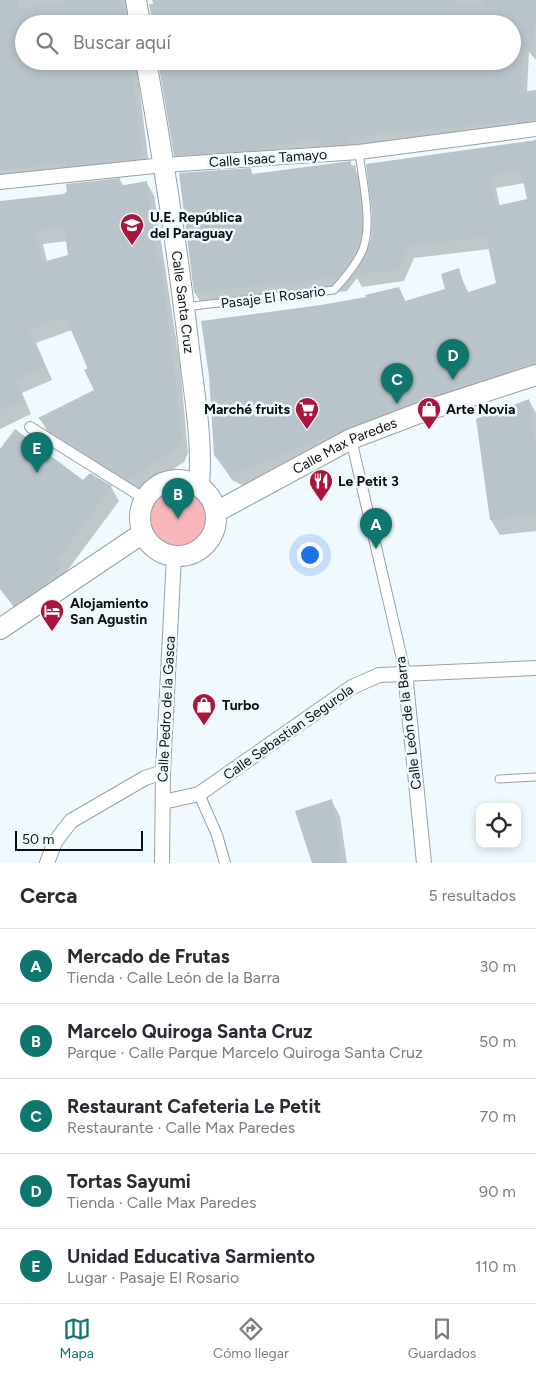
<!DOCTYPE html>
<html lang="es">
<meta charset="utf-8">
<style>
:root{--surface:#fff;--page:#f7f7f7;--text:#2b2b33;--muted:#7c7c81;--line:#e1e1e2;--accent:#0f766e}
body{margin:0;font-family:Figtree,sans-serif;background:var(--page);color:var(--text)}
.controls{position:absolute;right:15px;bottom:15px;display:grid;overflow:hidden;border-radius:10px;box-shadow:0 2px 8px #0003}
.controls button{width:45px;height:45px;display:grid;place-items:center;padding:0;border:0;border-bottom:1px solid var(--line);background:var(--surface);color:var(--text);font:25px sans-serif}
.scale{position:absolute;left:15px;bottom:12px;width:128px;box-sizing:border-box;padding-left:5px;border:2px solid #0b0f10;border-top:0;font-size:14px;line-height:18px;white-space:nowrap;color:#0b0f10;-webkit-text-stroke:4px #f0f9fe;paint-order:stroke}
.you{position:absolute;left:309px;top:554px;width:18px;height:18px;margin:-12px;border:4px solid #fff;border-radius:50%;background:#1a73e8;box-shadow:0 0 0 8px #1a73e833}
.badge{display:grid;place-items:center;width:32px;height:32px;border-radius:50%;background:var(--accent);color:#fff;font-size:16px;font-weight:700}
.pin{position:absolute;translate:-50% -41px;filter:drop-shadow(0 1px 2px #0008)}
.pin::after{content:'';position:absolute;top:26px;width:18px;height:15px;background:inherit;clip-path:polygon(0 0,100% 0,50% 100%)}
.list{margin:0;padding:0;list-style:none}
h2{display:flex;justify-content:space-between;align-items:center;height:65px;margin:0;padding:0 20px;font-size:21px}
h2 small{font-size:16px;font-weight:400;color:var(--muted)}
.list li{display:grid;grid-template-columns:32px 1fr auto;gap:15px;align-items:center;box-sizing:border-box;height:75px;padding:0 20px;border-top:1px solid var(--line)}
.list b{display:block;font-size:19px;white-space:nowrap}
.list p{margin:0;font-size:16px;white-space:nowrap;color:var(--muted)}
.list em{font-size:16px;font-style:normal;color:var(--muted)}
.icon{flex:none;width:28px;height:28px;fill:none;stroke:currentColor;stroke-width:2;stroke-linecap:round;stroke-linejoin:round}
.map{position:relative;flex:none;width:536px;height:863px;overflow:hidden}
.search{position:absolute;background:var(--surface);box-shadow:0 2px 8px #0003;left:15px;right:15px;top:15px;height:55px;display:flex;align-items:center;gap:12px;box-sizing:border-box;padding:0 18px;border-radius:28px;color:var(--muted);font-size:19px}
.sheet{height:440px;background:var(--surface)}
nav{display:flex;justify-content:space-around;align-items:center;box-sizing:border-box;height:70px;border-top:1px solid var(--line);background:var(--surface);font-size:14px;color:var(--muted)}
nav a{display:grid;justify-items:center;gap:2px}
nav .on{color:var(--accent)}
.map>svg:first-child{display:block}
</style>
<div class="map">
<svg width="536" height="863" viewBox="0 0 536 863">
<rect width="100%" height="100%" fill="#f0f9fe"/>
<!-- green -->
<circle fill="#f9b6ba" cx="178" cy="517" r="29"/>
<!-- shadow -->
<g fill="#0003" fill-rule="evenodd">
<path d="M 0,0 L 129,0 L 132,24 L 24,24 L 24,61 L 136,61 L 149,165 L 0,183 Z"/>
<path d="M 153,0 L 536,0 L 536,60 L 529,52 L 527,92 L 536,91 L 536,131 L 182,167 L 175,155 L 512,61 L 512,24 L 154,5 Z"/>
<path d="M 535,139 L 536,139 L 536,376 L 425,413 L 242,485 L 232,480 L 215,455 L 321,306 L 367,298 L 399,289 L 406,302 L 447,290 L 458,270 L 469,294 L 498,284 L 490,249 L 414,258 L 404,281 L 362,287 L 357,278 L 347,291 L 204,308 L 195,293 L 181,174 L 250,169 L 253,175 L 350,163 L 363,181 L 369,230 L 368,249 L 536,142 ZM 525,183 L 529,200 L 500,207 L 496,188 Z"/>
<path d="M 120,180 L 124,186 L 146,182 L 154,195 L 180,365 L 188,453 L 184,462 L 137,493 L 64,448 L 47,431 L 40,418 L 96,390 L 72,330 L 36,343 L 52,380 L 22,393 L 31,414 L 0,429 L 0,203 L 65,195 L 68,192 L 68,185 ZM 67,241 L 69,256 L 47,262 L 43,244 Z"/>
<path d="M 529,400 L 536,413 L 536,531 L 500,535 L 491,520 Z"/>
<path d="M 0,451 L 84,482 L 90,474 L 111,487 L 119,501 L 64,575 L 22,618 L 0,589 Z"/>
<path d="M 331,800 L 340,816 L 347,863 L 313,863 L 296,812 Z"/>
</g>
<!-- building -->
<g fill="#b9c4ca" fill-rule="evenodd">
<path d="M 0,0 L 17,0 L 18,9 L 62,3 L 62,0 L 123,0 L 125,24 L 24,24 L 24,61 L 131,61 L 142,151 L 136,159 L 65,166 L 64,163 L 0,170 Z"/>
<path d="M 152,0 L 454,0 L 454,2 L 482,5 L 483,0 L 536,0 L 536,21 L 531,50 L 512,50 L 512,24 L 153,24 L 149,4 L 153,4 Z"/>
<path d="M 158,61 L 522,61 L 521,92 L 536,90 L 536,119 L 399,133 L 399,130 L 348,139 L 349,144 L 319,146 L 318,138 L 248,151 L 174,156 Z"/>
<path d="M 536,140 L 536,362 L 418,401 L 235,474 L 224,468 L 214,455 L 209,376 L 201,321 L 321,305 L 366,297 L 365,295 L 399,287 L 405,301 L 445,289 L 441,274 L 459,268 L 466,293 L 496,283 L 486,237 L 408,247 L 398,270 L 354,275 L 365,257 L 371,239 L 372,214 L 366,164 ZM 521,171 L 527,199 L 496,206 L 490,176 Z"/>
<path d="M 351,161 L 351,166 L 355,165 L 359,188 L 362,214 L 361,238 L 353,257 L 339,277 L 194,293 L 179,173 L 251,168 L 252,174 Z"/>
<path d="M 121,178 L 114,187 L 147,181 L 158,262 L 161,261 L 182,439 L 176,449 L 128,481 L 55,434 L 38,418 L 94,390 L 84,370 L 88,368 L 65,317 L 29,329 L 45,367 L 15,380 L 24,401 L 0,411 L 0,201 L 64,194 L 67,191 L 66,184 ZM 64,227 L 68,255 L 43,262 L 36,231 Z"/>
<path d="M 529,399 L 536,448 L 536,515 L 490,520 L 476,419 Z"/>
<path d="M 15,429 L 83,480 L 90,473 L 112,486 L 55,563 L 61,568 L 41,587 L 14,606 L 0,587 L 0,449 Z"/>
<path d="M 332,799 L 342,863 L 312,863 L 295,811 Z"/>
</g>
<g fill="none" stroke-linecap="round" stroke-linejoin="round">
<!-- service casing -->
<g stroke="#97a1a6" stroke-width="9">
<g id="service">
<path d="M 184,307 L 334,290 C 345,278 357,264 363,249 C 373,223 362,179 359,152"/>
<path d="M 499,779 L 536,777"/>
</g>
</g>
<!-- pedestrian casing -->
<g stroke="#97a1a6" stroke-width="12">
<g id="pedestrian">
<path d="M 30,427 L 145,499"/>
<path d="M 351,439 L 405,672"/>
<path d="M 199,794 L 217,835 L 225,863"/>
</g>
</g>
<!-- minor casing -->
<g stroke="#97a1a6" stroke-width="16">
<g id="minor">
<path d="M 0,182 L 164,165 L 359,152 L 536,129"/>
<path d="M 405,672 L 424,863"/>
<path d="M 163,802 L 199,794 L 352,687 L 379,675 L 536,668"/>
<path d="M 47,863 L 55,842 L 71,821 L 145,778 L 163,772"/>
<path d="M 162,863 L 163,772 L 174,556"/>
</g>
</g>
<!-- secondary casing -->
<g stroke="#97a1a6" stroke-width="22">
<g id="secondary">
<path d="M 136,0 L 140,24"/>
<path id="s1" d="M 146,61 C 163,157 178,253 189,349 C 194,394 203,440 199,485"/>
<circle cx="178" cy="518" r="38"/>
<path id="s2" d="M 216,512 L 351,439 L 422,412 L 536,375"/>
<path d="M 0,629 L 143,533"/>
</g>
</g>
<!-- service -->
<use href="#service" stroke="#fff" stroke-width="7"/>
<!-- pedestrian -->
<use href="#pedestrian" stroke="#fff" stroke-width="10"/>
<!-- minor -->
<use href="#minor" stroke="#fff" stroke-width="14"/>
<!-- secondary -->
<use href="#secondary" stroke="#fff" stroke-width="20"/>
</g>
<!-- icons -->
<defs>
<g id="school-pin" transform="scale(1.25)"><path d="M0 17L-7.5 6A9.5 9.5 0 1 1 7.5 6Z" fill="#ab153c" stroke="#f0f9fe"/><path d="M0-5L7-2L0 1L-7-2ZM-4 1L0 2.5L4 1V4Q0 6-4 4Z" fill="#fff"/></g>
<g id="supermarket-pin" transform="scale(1.25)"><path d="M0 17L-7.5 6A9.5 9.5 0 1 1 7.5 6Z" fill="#ab153c" stroke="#f0f9fe"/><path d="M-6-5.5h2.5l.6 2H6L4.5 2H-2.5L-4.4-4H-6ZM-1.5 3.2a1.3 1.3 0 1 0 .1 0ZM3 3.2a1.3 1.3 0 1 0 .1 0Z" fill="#fff"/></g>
<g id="shop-pin" transform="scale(1.25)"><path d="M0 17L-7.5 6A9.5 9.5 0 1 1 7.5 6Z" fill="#ab153c" stroke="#f0f9fe"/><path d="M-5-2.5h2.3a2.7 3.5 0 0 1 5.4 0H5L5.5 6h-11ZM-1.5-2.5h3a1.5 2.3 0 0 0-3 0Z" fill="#fff"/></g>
<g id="restaurant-pin" transform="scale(1.25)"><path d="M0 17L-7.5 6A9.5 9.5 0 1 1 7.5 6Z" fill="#ab153c" stroke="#f0f9fe"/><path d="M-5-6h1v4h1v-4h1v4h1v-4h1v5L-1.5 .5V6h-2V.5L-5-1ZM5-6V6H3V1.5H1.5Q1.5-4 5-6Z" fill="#fff"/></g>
<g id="hotel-pin" transform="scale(1.25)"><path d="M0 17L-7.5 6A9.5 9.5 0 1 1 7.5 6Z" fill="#ab153c" stroke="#f0f9fe"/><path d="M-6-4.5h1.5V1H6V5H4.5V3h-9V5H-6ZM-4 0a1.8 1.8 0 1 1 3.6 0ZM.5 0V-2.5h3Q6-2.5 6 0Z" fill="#fff"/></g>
</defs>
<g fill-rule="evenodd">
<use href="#school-pin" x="132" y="225"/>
<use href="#supermarket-pin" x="307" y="409"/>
<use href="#shop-pin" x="429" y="409"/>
<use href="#restaurant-pin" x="321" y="481"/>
<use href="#hotel-pin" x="52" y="611"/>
<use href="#shop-pin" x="204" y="705"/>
</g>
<g text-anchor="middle" stroke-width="5" stroke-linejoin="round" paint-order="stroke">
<!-- street labels -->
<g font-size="14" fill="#0b0f10" stroke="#f0f9fe">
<text transform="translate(268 158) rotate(-4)" y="5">Calle Isaac Tamayo</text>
<text transform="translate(273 297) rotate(-7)" y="5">Pasaje El Rosario</text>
<text dy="5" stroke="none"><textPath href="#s1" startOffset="244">Calle Santa Cruz</textPath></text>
<text dy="5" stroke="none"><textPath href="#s2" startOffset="145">Calle Max Paredes</textPath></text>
<text transform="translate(166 709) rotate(-87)" y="5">Calle Pedro de la Gasca</text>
<text transform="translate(408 723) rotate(-97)" y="5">Calle León de la Barra</text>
<text transform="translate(288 732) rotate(-35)" y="5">Calle Sebastian Segurola</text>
</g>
<!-- poi labels -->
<g font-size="14" font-weight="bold" fill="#0b0f10" stroke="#f0f9fe" text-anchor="start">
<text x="150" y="222">U.E. República<tspan x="150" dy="16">del Paraguay</tspan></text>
<text x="290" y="414" text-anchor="end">Marché fruits</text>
<text x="446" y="414">Arte Novia</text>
<text x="338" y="486">Le Petit 3</text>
<text x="70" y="608">Alojamiento<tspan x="70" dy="16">San Agustin</tspan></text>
<text x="222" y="710">Turbo</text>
</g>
</g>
</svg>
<div class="controls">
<button><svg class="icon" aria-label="locate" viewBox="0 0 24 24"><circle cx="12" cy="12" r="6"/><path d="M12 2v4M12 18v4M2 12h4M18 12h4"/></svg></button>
</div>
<div class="scale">50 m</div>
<div class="you"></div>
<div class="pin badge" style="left:376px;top:549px">A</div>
<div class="pin badge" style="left:178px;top:519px">B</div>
<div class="pin badge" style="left:397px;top:404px">C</div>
<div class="pin badge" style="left:453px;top:380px">D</div>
<div class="pin badge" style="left:37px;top:473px">E</div>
<div class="search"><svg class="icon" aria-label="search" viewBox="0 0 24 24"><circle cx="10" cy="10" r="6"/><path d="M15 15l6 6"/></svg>Buscar aquí</div>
</div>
<section class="sheet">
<h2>Cerca<small>5 resultados</small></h2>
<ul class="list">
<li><span class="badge">A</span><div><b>Mercado de Frutas</b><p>Tienda · Calle León de la Barra</p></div><em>30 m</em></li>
<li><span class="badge">B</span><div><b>Marcelo Quiroga Santa Cruz</b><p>Parque · Calle Parque Marcelo Quiroga Santa Cruz</p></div><em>50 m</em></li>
<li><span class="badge">C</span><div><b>Restaurant Cafeteria Le Petit</b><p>Restaurante · Calle Max Paredes</p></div><em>70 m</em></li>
<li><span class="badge">D</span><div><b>Tortas Sayumi</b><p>Tienda · Calle Max Paredes</p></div><em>90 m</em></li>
<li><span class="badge">E</span><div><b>Unidad Educativa Sarmiento</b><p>Lugar · Pasaje El Rosario</p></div><em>110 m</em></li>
</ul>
</section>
<nav>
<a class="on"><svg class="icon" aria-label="map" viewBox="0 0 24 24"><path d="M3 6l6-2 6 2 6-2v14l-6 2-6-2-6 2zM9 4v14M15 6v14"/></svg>Mapa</a>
<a><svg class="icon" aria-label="directions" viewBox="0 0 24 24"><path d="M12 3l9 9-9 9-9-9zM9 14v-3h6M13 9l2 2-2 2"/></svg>Cómo llegar</a>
<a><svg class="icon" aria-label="saved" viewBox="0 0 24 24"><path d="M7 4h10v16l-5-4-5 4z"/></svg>Guardados</a>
</nav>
